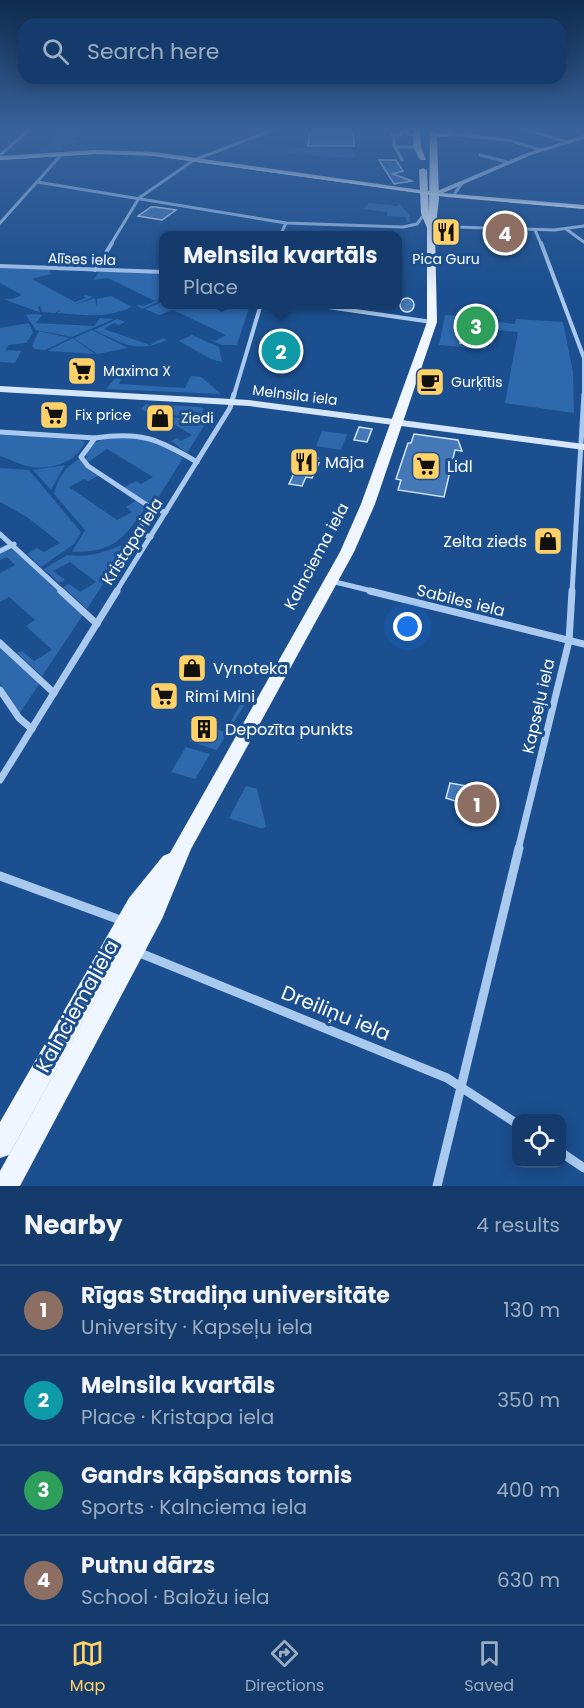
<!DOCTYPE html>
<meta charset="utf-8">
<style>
:root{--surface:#143b6b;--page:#214673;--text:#f1f3f6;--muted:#9dadc1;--line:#33557e;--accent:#ffd166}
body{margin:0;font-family:Poppins,sans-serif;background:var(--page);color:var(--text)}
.controls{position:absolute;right:18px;bottom:18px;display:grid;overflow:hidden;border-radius:12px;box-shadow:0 3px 15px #0003}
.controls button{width:54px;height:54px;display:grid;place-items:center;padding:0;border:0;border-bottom:2px solid var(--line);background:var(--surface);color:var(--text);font:30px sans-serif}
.you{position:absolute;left:408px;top:627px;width:21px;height:21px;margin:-15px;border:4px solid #fff;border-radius:50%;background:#1a73e8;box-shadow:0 0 0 9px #1a73e833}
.badge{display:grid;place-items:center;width:39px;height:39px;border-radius:50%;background:var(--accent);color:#fff;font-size:20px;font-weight:700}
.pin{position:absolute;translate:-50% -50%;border:3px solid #fff;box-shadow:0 2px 6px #0006}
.popup{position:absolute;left:159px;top:231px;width:243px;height:78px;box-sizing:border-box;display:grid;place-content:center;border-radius:12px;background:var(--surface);filter:drop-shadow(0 2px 4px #0005);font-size:20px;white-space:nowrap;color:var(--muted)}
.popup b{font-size:22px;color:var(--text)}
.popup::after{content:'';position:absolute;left:50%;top:100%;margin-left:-12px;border:12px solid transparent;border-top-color:var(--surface)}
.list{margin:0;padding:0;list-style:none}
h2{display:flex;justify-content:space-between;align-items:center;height:78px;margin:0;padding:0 24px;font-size:26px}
h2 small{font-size:20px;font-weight:400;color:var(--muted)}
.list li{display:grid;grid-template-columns:39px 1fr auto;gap:18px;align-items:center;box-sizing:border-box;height:90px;padding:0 24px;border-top:2px solid var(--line)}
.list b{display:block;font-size:22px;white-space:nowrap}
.list p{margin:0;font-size:20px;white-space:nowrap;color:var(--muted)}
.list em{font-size:20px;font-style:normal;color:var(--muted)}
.icon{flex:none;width:33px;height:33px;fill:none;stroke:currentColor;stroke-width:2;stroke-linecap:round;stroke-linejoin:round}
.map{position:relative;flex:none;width:584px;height:1186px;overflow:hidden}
.search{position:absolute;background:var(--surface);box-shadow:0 3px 15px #0003;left:18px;right:18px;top:18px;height:66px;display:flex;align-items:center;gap:15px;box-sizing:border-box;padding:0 21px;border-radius:18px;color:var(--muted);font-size:22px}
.sheet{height:438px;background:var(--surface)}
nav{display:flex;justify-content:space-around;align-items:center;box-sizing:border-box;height:84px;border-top:2px solid var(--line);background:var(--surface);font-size:16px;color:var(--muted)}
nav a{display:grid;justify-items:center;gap:3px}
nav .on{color:var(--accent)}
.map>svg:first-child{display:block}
</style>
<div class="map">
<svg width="584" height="1186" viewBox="0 0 584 1186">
<rect width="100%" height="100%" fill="#1b4f8f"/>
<!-- green -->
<g fill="#2e69ad">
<path d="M 66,128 L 78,128 L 72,134 L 78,135 L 73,139 L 80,141 L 79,143 L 65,146 L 65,140 L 62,142 L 62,151 L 40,152 Z"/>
<path d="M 249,143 L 297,148 L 352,149 L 356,158 L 317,156 L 240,146 Z"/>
<path d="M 369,203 L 397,206 L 400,204 L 410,216 L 410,222 L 394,224 L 406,223 L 406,217 L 387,216 L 387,212 L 363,209 Z"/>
<path d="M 0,267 L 49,269 L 51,274 L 32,279 L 75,302 L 86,298 L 83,296 L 86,295 L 93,297 L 73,305 L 95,298 L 97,307 L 97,299 L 111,296 L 132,307 C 103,319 87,315 57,313 L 61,309 L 55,313 L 42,312 L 40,306 L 43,303 L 38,307 L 40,312 L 36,311 L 3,299 L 11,299 L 22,295 L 0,283 Z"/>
<path d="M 100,271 L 164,274 L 164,285 L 160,287 L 158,302 L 142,309 L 136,305 L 144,306 L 155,301 L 108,278 L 93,280 Z"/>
<path d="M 162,287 L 164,287 L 164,304 L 207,305 L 222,312 L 233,307 L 230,305 L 250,305 L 237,345 L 222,345 L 208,339 L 215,341 L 226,335 L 173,310 L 159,315 L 145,309 L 160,303 Z"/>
<path d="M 465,313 L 494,315 L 498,318 L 498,322 L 515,324 L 516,319 L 563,322 L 573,372 L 574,413 L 505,403 L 518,332 L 495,330 L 486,349 L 439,345 L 445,315 L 464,316 Z"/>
<path d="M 32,314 L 42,315 L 36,323 L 94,326 L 100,318 L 114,319 L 72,337 L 36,330 L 26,315 Z"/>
<path d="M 117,319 L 125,322 L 119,325 L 114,323 L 104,329 L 150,345 L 162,338 L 167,340 C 136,354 122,343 94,330 Z"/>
<path d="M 29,323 L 33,333 L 26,343 L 9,345 L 5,350 L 21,351 L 15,363 L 0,362 L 0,328 Z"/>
<path d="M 92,330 L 128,348 L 97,354 L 74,338 Z"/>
<path d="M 39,331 L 70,338 L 45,350 L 35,349 L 32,346 Z"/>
<path d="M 192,335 L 219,347 L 222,362 L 211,359 L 179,341 Z"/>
<path d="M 73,338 L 95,354 L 48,351 L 49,350 Z"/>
<path d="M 119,374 L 123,374 L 119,384 L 185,388 L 191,376 L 201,377 L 221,394 L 106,389 Z"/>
<path d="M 146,404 L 199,407 L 203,408 L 201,418 L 162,414 L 152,416 L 141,409 Z"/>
<path d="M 169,417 L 207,421 L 187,453 L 171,441 L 177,438 L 181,441 L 192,435 L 165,419 Z"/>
<path d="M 322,431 L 347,434 L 341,450 L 316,446 Z"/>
<path d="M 0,434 L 81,440 L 85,442 C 77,461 53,470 32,467 C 22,466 10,459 0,456 Z"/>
<path d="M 130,436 L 158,442 L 183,458 L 153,506 L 124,487 L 136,481 L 141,484 L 153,477 L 107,449 L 88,462 L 86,459 C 85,437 114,438 130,436 Z"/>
<path d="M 80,459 L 86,467 L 98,476 L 88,481 L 84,479 L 69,487 L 117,520 L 132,512 L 126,507 L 136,501 L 145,508 C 122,540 115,552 72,552 L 85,530 L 54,494 C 58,478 65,466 80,459 Z"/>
<path d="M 65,465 L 51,490 L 33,470 Z"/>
<path d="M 0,468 L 29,470 L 81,532 L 74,544 L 41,567 L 27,554 L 37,548 L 44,552 L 60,543 L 27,517 L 0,502 Z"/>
<path d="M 323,537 L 334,539 L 316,570 L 304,567 Z"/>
<path d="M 129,543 L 87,609 L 63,587 L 69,584 L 80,592 L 96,582 L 70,562 L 53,571 L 65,580 L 59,583 L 44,569 L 67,555 C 94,558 104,551 129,543 Z"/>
<path d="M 13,546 L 83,615 L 42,676 L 17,653 L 22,651 L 34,661 L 52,650 L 26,626 L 35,620 L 9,597 L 0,602 L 0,573 L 15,565 L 7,557 L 0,560 L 0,553 Z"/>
<path d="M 0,646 L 40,683 L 19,714 L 0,683 Z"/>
<path d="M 241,703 L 245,704 L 217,750 L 189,741 L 195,731 L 208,734 L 212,728 L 225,732 Z"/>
<path d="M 186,747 L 210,754 L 195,779 L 171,772 Z"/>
<path d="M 246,786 L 257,789 L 266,826 L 263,829 L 229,818 Z"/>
</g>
<!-- building -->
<g fill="#4478b7" stroke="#cfe3fa" stroke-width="1.5">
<path d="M 310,132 L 353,132 L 354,146 L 308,146 Z"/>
<path d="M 379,160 L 396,160 L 403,171 L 393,174 L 412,181 L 394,184 Z"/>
<path d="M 151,207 L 156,207 L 176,210 L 162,220 L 138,216 Z"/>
<circle cx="407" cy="305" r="7"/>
<path d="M 462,333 L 485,336 L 483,345 L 460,343 Z"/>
<path d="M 359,427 L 372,429 L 367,442 L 354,440 Z"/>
<path d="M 414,434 L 458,440 L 462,451 L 455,450 L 444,497 L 398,490 L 401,480 L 396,479 L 408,443 L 411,443 Z"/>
<path d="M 302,456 L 318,458 L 316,463 L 319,463 L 312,478 L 306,477 L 302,486 L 289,484 Z"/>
<path d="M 450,783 L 483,789 L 482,792 L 495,796 L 493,804 L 496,811 L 490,815 L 488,823 L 462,813 L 459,808 L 461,803 L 446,798 Z"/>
</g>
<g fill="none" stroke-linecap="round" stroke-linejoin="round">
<!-- street-far4 -->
<g stroke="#a9c9ee" stroke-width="3">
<path d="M 396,128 L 417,137"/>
<path d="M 519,128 L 568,142"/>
<path d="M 448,134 L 508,140 L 541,150"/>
<path d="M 394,135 L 391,134 L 401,134 L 394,136 L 394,145 L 402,160"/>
<path d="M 395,147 L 417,147"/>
<path d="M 0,155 L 31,128"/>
<path d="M 480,155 L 507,162"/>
<path d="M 37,182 L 286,223 L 403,227 L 417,224 L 425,213"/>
<path d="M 455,193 L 463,182"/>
<path d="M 433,218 L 444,226 L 456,227 L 554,230 L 584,226"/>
<path d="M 0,223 L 62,154"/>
<path d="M 566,229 L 584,242"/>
<path d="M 535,230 L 541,244"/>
<path d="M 280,236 L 286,223"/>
<path d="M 111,244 L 139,198 L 194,160 L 278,128"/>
</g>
<!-- street-far3 -->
<g stroke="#a9c9ee" stroke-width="4">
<path d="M 541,243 L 584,358 L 584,395"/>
<path d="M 0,266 L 164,272"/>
<path d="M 95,270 L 112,243"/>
<path d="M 307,304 L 432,322"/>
<path d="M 234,395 L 261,304"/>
</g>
<!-- street-far2 -->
<g stroke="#a9c9ee" stroke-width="5">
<path d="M 0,432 L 95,438 L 81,457 L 88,466 L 153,509 L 166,512"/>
<path d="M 95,438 C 141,431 158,439 197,462"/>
<path d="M 0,534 L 63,592"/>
<path d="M 151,537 L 137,532 L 153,509"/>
<path d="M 0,551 L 14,544"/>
<path d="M 331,581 L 376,592"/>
<path d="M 116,592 L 230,408 L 234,394"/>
<path d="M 572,592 L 584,394"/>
</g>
<!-- street-far1 -->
<g stroke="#a9c9ee" stroke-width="7">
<path d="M 61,591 L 97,624"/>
<path d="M 370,591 L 584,644"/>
<path d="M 0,643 L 54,693"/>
<path d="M 0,690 L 19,718 L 32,729"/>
<path d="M 0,780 L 117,591"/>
<path d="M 518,850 L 569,641 L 572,591"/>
</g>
<!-- street -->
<g stroke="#a9c9ee" stroke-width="9">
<path d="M 0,876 L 123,921"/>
<path d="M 135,951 L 447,1078 L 516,1123"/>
<path d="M 562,1153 L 584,1168"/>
<path d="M 437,1186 L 519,848"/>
</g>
<!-- secondary -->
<g fill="#d6e6fa" fill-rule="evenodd">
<path d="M 584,135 L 584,139 L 531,155 L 443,193 L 584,205 L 584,209 L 446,197 L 154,156 L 95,154 L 0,160 L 0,156 L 95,150 L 154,152 L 435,192 L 527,153 Z"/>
<path d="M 0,386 L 249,400 L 584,444 L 584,450 L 249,406 L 0,392 Z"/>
</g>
<!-- primary -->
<g fill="#f0f6ff" fill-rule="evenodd">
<path d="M 414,128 L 420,128 L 421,147 L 426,160 L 420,160 L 413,147 Z"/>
<path d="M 430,128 L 436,128 L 437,133 L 443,134 L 447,128 L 454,128 L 447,137 L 437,137 L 439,199 L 435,232 L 437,322 L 375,504 L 354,552 L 191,849 L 162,919 L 20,1186 L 0,1186 L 0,1171 L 146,908 L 9,1155 L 0,1158 L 0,1122 L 129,898 L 163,856 L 170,853 L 340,552 L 361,504 L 427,322 L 427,228 L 421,213 L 419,170 L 423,168 L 427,170 L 429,213 Z"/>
</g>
<!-- tram -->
<path stroke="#fff" stroke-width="1.5" d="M 0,159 L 100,153 L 145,154 L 440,195 L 584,208"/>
</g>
<!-- sky -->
<linearGradient id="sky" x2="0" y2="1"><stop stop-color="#0f2b4f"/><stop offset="0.44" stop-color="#39639b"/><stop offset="1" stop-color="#39639b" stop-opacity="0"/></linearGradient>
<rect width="584" height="294" fill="url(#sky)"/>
<!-- icons -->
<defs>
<g id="restaurant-square" transform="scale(1.5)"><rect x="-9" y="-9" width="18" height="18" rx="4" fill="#ffd166" stroke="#1b4f8f"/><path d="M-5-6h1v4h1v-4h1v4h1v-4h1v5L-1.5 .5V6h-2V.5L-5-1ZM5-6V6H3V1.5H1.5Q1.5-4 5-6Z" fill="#111"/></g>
<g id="supermarket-square" transform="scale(1.5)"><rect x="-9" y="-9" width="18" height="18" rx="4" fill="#ffd166" stroke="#1b4f8f"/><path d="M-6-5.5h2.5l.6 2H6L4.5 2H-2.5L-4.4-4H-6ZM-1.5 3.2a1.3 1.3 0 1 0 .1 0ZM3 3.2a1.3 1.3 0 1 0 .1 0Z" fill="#111"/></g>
<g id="cafe-square" transform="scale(1.5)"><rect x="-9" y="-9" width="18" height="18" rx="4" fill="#ffd166" stroke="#1b4f8f"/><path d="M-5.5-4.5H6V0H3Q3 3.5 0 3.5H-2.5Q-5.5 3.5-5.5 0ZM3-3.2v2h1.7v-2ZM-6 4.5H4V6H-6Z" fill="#111"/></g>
<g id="shop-square" transform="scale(1.5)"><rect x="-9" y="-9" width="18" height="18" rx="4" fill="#ffd166" stroke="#1b4f8f"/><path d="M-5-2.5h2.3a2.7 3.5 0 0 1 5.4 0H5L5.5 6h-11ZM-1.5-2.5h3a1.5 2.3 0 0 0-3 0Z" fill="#111"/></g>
<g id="building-square" transform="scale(1.5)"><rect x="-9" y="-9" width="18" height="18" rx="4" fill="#ffd166" stroke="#1b4f8f"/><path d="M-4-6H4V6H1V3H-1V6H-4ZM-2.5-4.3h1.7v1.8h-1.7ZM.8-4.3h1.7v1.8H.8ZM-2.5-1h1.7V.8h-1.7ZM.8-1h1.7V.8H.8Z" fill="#111"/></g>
</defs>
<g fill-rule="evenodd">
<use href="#restaurant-square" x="446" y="232"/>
<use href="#supermarket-square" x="82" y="371"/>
<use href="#cafe-square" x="430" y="382"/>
<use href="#supermarket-square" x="54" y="415"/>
<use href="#shop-square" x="160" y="418"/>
<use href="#restaurant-square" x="304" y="462"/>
<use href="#supermarket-square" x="426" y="466"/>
<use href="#shop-square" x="548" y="541"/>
<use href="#shop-square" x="192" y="668"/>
<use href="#supermarket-square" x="164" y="696"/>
<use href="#building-square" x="204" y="729"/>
</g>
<g text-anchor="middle" stroke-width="6" stroke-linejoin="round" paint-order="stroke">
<!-- far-street labels -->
<g font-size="14" fill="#fff" stroke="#1b4f8f">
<text transform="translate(82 259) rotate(2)" y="5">Alīses iela</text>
<text transform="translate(295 395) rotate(7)" y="5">Melnsila iela</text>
</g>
<!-- far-poi labels -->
<g font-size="14" fill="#fff" stroke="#1b4f8f" text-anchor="start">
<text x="446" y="264" text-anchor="middle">Pica Guru</text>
<text x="103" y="376">Maxima X</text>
<text x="451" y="387">Gurķītis</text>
<text x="75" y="420">Fix price</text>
<text x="181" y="423">Ziedi</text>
</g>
<!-- poi labels -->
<g font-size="16" fill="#fff" stroke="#1b4f8f" text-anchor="start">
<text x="325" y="468">Māja</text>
<text x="447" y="472">Lidl</text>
<text x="527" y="547" text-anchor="end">Zelta zieds</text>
<text x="213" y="674">Vynoteka</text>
<text x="185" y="702">Rimi Mini</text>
<text x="225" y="735">Depozīta punkts</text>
</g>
<!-- street labels -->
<g font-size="16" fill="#fff" stroke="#1b4f8f">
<text transform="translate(132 541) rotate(-58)" y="6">Kristapa iela</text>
<text transform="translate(316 556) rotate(-62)" y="6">Kalnciema iela</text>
<text transform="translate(461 600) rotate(14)" y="6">Sabiles iela</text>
<text transform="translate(538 706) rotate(-77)" y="6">Kapseļu iela</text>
</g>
<!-- near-street labels -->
<g font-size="20" fill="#fff" stroke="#1b4f8f">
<text transform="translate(77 1006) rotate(-61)" y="7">Kalnciema iela</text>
<text transform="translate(336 1013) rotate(22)" y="7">Dreiliņu iela</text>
</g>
</g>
</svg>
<div class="controls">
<button><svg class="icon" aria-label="locate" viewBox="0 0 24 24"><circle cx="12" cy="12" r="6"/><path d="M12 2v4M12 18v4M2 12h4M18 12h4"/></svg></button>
</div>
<div class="you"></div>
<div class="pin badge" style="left:477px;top:804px;background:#8d6e63">1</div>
<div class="pin badge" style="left:281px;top:351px;background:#0f9aa8">2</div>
<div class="popup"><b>Melnsila kvartāls</b>Place</div>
<div class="pin badge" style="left:476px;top:326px;background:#2e9e5b">3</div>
<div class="pin badge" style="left:505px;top:233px;background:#8d6e63">4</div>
<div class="search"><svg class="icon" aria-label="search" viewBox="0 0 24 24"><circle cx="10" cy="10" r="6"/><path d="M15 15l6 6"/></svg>Search here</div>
</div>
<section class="sheet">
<h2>Nearby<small>4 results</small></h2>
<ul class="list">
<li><span class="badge" style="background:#8d6e63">1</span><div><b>Rīgas Stradiņa universitāte</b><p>University · Kapseļu iela</p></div><em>130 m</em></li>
<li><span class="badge" style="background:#0f9aa8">2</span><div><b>Melnsila kvartāls</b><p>Place · Kristapa iela</p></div><em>350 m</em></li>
<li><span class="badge" style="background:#2e9e5b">3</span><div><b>Gandrs kāpšanas tornis</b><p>Sports · Kalnciema iela</p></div><em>400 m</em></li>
<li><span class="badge" style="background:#8d6e63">4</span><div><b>Putnu dārzs</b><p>School · Baložu iela</p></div><em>630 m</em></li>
</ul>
</section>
<nav>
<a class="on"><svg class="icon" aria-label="map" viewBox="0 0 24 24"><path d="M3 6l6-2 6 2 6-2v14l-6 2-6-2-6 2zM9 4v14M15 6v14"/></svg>Map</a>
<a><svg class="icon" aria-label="directions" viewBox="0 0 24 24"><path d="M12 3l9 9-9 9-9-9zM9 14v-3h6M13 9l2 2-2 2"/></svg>Directions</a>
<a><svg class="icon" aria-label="saved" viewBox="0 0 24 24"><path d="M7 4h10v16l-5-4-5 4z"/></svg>Saved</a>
</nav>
